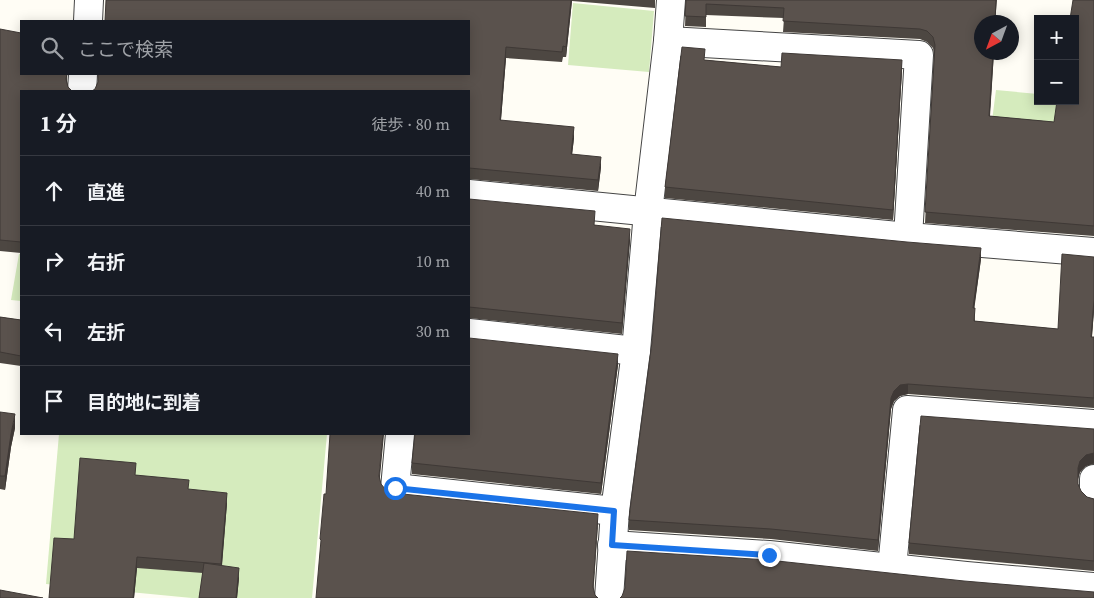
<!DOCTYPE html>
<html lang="ja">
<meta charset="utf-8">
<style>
:root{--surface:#171b24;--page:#20242c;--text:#f1f3f6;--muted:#9ea1a6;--line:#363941}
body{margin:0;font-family:"Source Serif 4","Noto Sans JP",serif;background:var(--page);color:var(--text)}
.controls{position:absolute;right:15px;top:15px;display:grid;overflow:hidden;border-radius:0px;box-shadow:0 2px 12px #0003}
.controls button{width:45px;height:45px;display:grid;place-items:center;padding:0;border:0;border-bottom:1px solid var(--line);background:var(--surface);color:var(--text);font:25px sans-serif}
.compass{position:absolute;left:974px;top:15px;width:45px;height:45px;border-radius:50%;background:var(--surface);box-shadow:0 2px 12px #0003;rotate:221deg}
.stop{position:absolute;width:15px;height:15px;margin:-11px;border:4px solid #1a73e8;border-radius:50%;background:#fff}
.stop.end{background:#1a73e8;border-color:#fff;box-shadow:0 1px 5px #0008}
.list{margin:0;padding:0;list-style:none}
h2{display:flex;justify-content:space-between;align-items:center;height:65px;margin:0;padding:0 20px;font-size:21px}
h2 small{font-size:16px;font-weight:400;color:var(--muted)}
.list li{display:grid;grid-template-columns:32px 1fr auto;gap:15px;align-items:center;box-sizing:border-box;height:70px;padding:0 20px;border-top:1px solid var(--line)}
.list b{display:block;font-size:19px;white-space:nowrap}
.list em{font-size:16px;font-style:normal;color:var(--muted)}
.icon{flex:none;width:28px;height:28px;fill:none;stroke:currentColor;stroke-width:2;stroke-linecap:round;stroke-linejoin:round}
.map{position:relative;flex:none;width:1094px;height:598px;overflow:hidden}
.search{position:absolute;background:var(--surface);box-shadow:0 2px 12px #0003;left:20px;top:20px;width:450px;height:55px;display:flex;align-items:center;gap:12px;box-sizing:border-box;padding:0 18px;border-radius:0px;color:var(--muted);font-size:19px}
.panel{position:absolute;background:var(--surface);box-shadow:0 2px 12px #0003;left:20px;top:90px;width:450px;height:345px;border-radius:0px}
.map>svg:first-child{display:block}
</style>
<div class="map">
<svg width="1094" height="598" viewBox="0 0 1094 598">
<rect width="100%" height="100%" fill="#fffdf5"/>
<!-- green -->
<g fill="#d5ebbd">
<path d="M 573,3 L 654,11 L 649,72 L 568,65 Z"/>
<path d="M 996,90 L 1038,94 L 1038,101 L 1075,101 L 1077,140 L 990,136 Z"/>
<path d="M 19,254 L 21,254 L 21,301 L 11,300 Z"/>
<path d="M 59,434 L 327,434 L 312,598 L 192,598 L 46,584 Z"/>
</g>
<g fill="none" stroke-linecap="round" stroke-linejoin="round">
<!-- street casing -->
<g stroke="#444" stroke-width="30">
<g id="street">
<path d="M 88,21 L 89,0"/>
<path d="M 668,41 L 919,55 L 908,237"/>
<path d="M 82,91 L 83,74"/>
<path d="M 469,194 L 908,237 L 1094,252"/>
<path d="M 469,333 L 636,351"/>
<path d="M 400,434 L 395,488 L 615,511"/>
<path d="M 1094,479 L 1094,494"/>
<path d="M 612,545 L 769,555 L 966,576 L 1094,587"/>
<path d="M 892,568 L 907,410 L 1094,424"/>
<path d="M 609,598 L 615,511 L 636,351 L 648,212 L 668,41 L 671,0"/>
</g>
</g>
<!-- street -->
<use href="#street" stroke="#fff" stroke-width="28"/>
</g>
<!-- wall -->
<g fill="#4d4742">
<path d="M 106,0 L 655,0 L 655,8 L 572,1 L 566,57 L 563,57 L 562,62 L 506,58 L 501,120 L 574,138 L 572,154 L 601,167 L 598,191 L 469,179 L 469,74 Z"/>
<path d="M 686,0 L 997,0 L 995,22 L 982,22 L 982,52 L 994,52 L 990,116 L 1054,122 L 1094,0 L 1094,236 L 925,223 L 934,54 L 933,48 L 927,42 L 920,39 L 783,32 L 784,18 L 706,15 L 706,27 L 685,26 Z"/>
<path d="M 0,29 L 21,74 L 67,74 L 67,82 L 68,87 L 21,91 L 21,253 L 0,251 Z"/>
<path d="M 705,60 L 781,67 L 902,70 L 893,220 L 665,198 L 665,187 Z"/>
<path d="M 469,199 L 595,225 L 630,240 L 622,334 L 469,318 Z"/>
<path d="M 1094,257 L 1094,310 L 1092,337 L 1094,337 L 1094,408 L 908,394 L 900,396 L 894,401 L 891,409 L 878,551 L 771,539 L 629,530 L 629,520 L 981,259 L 974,308 L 975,321 L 1058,329 Z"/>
<path d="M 0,317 L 21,320 L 21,366 L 0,363 Z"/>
<path d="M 618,365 L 601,494 L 412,474 L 412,463 Z"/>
<path d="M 0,412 L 15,428 L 11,447 L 5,490 L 0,489 Z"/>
<path d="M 1094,429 L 1094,464 L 1086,466 L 1080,472 L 1078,479 L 1078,484 L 1081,491 L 1087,497 L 1094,499 L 1094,571 L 909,554 L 909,543 Z"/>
<path d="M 136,475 L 189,490 L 227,503 L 222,566 L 239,578 L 237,598 L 199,598 L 203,573 L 137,568 L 134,598 L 49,598 L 74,539 Z"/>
</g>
<!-- shaded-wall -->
<g fill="#3f3936">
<path d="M 571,0 L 572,0 L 566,57 L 566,47 Z"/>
<path d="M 506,47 L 506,58 L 500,131 L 500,120 Z"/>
<path d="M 993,52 L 994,52 L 989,126 L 989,116 Z"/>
<path d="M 902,60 L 902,70 L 893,220 L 893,210 Z"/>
<path d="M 574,127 L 574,138 L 571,164 L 571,154 Z"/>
<path d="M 601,157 L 601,167 L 598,191 L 598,180 Z"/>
<path d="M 630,229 L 630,240 L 622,334 L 622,323 Z"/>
<path d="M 981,248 L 981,259 L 973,318 L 973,308 Z"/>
<path d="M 1094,300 L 1094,310 L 1091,347 L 1091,337 Z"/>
<path d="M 618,354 L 618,365 L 601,494 L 601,483 Z"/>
<path d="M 908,384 L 908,394 L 900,396 L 894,401 L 891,409 L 878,551 L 878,540 L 891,398 L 894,391 L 900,385 Z"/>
<path d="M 15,414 L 15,428 L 11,447 L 5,490 L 5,476 L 11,434 Z"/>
<path d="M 383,434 L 384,434 L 379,487 L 379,476 Z"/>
<path d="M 1094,453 L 1094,463 L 1086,466 L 1080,472 L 1078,479 L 1078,468 L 1080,461 L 1086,455 Z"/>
<path d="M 227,493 L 227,503 L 221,575 L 221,564 Z"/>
<path d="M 598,514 L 598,525 L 593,597 L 593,587 Z"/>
<path d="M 137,557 L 137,568 L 134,598 L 133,598 Z"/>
<path d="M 239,568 L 239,578 L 237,598 L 236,598 Z"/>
</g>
<!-- building -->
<g fill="#5a524d" stroke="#3f3936">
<path d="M 106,0 L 571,0 L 566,47 L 563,46 L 562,52 L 506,47 L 500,120 L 574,127 L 571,154 L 601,157 L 598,180 L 469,168 L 469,91 L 92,91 L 95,89 L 98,82 L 98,74 L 469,74 L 469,21 L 105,21 Z"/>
<path d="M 686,0 L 996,0 L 995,22 L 982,22 L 982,52 L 993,52 L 989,116 L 1054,122 L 1057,101 L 1075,101 L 1075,19 L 1070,19 L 1073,0 L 1094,0 L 1094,226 L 925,212 L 935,45 L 933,37 L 927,31 L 920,29 L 783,21 L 784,8 L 706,4 L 706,17 L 685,16 Z"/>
<path d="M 0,29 L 21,33 L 21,74 L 67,74 L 66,79 L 68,87 L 72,91 L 21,91 L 21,242 L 0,240 Z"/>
<path d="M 682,47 L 705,49 L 704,60 L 781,67 L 782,53 L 902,60 L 893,210 L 665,187 Z"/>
<path d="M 469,199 L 595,211 L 594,225 L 630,229 L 622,323 L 469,307 Z"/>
<path d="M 662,218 L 907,242 L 981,248 L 973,308 L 975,308 L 974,321 L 1058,329 L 1062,254 L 1094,257 L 1094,300 L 1091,337 L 1094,337 L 1094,398 L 908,384 L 900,385 L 894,391 L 891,398 L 878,540 L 771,529 L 629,520 L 631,502 L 652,342 Z"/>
<path d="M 0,317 L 21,320 L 21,356 L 0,352 Z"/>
<path d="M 469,338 L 618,354 L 601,483 L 412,463 L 415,434 L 469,434 Z"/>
<path d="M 0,412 L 15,414 L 11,434 L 5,476 L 0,476 Z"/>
<path d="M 921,416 L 1094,429 L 1094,453 L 1086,455 L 1080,461 L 1078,468 L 1078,484 L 1081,491 L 1087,497 L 1094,499 L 1094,561 L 909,543 Z"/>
<path d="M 330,434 L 383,434 L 379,476 L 381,484 L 386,490 L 393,493 L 598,514 L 593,587 L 595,595 L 598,598 L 316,598 L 321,540 L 320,539 L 324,494 L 326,494 Z"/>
<path d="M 80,458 L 136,463 L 135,475 L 189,480 L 188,489 L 227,493 L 221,564 L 137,557 L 133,598 L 49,598 L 54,538 L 74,539 Z"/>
<path d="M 627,551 L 768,560 L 964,581 L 1094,592 L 1094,598 L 620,598 L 622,596 L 625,588 Z"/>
<path d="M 204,563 L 239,568 L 236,598 L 199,598 Z"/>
<path d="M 0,590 L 43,598 L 0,598 Z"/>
</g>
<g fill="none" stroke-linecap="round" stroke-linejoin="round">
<!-- route -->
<path stroke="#1a73e8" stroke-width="6" d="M 395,488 L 614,511 L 612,545 L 769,555"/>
</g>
</svg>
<div class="controls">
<button>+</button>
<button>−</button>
</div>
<svg class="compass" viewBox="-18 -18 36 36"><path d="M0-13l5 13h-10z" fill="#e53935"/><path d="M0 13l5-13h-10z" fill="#9ea1a6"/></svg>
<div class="stop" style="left:395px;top:488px"></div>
<div class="stop end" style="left:769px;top:555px"></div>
<div class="search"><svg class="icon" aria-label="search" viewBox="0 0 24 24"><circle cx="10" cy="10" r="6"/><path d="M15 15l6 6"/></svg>ここで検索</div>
<section class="panel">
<h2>1 分<small>徒歩 · 80 m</small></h2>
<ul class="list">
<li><svg class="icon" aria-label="ahead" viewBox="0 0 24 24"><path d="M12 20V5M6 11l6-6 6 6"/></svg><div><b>直進</b></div><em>40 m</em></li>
<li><svg class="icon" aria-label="right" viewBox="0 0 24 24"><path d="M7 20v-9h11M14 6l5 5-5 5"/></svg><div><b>右折</b></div><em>10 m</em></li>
<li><svg class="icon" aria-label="left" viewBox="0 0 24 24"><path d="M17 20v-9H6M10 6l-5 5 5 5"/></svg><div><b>左折</b></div><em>30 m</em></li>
<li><svg class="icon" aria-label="arrive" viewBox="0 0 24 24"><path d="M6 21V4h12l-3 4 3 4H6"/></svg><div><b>目的地に到着</b></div></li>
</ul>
</section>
</div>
